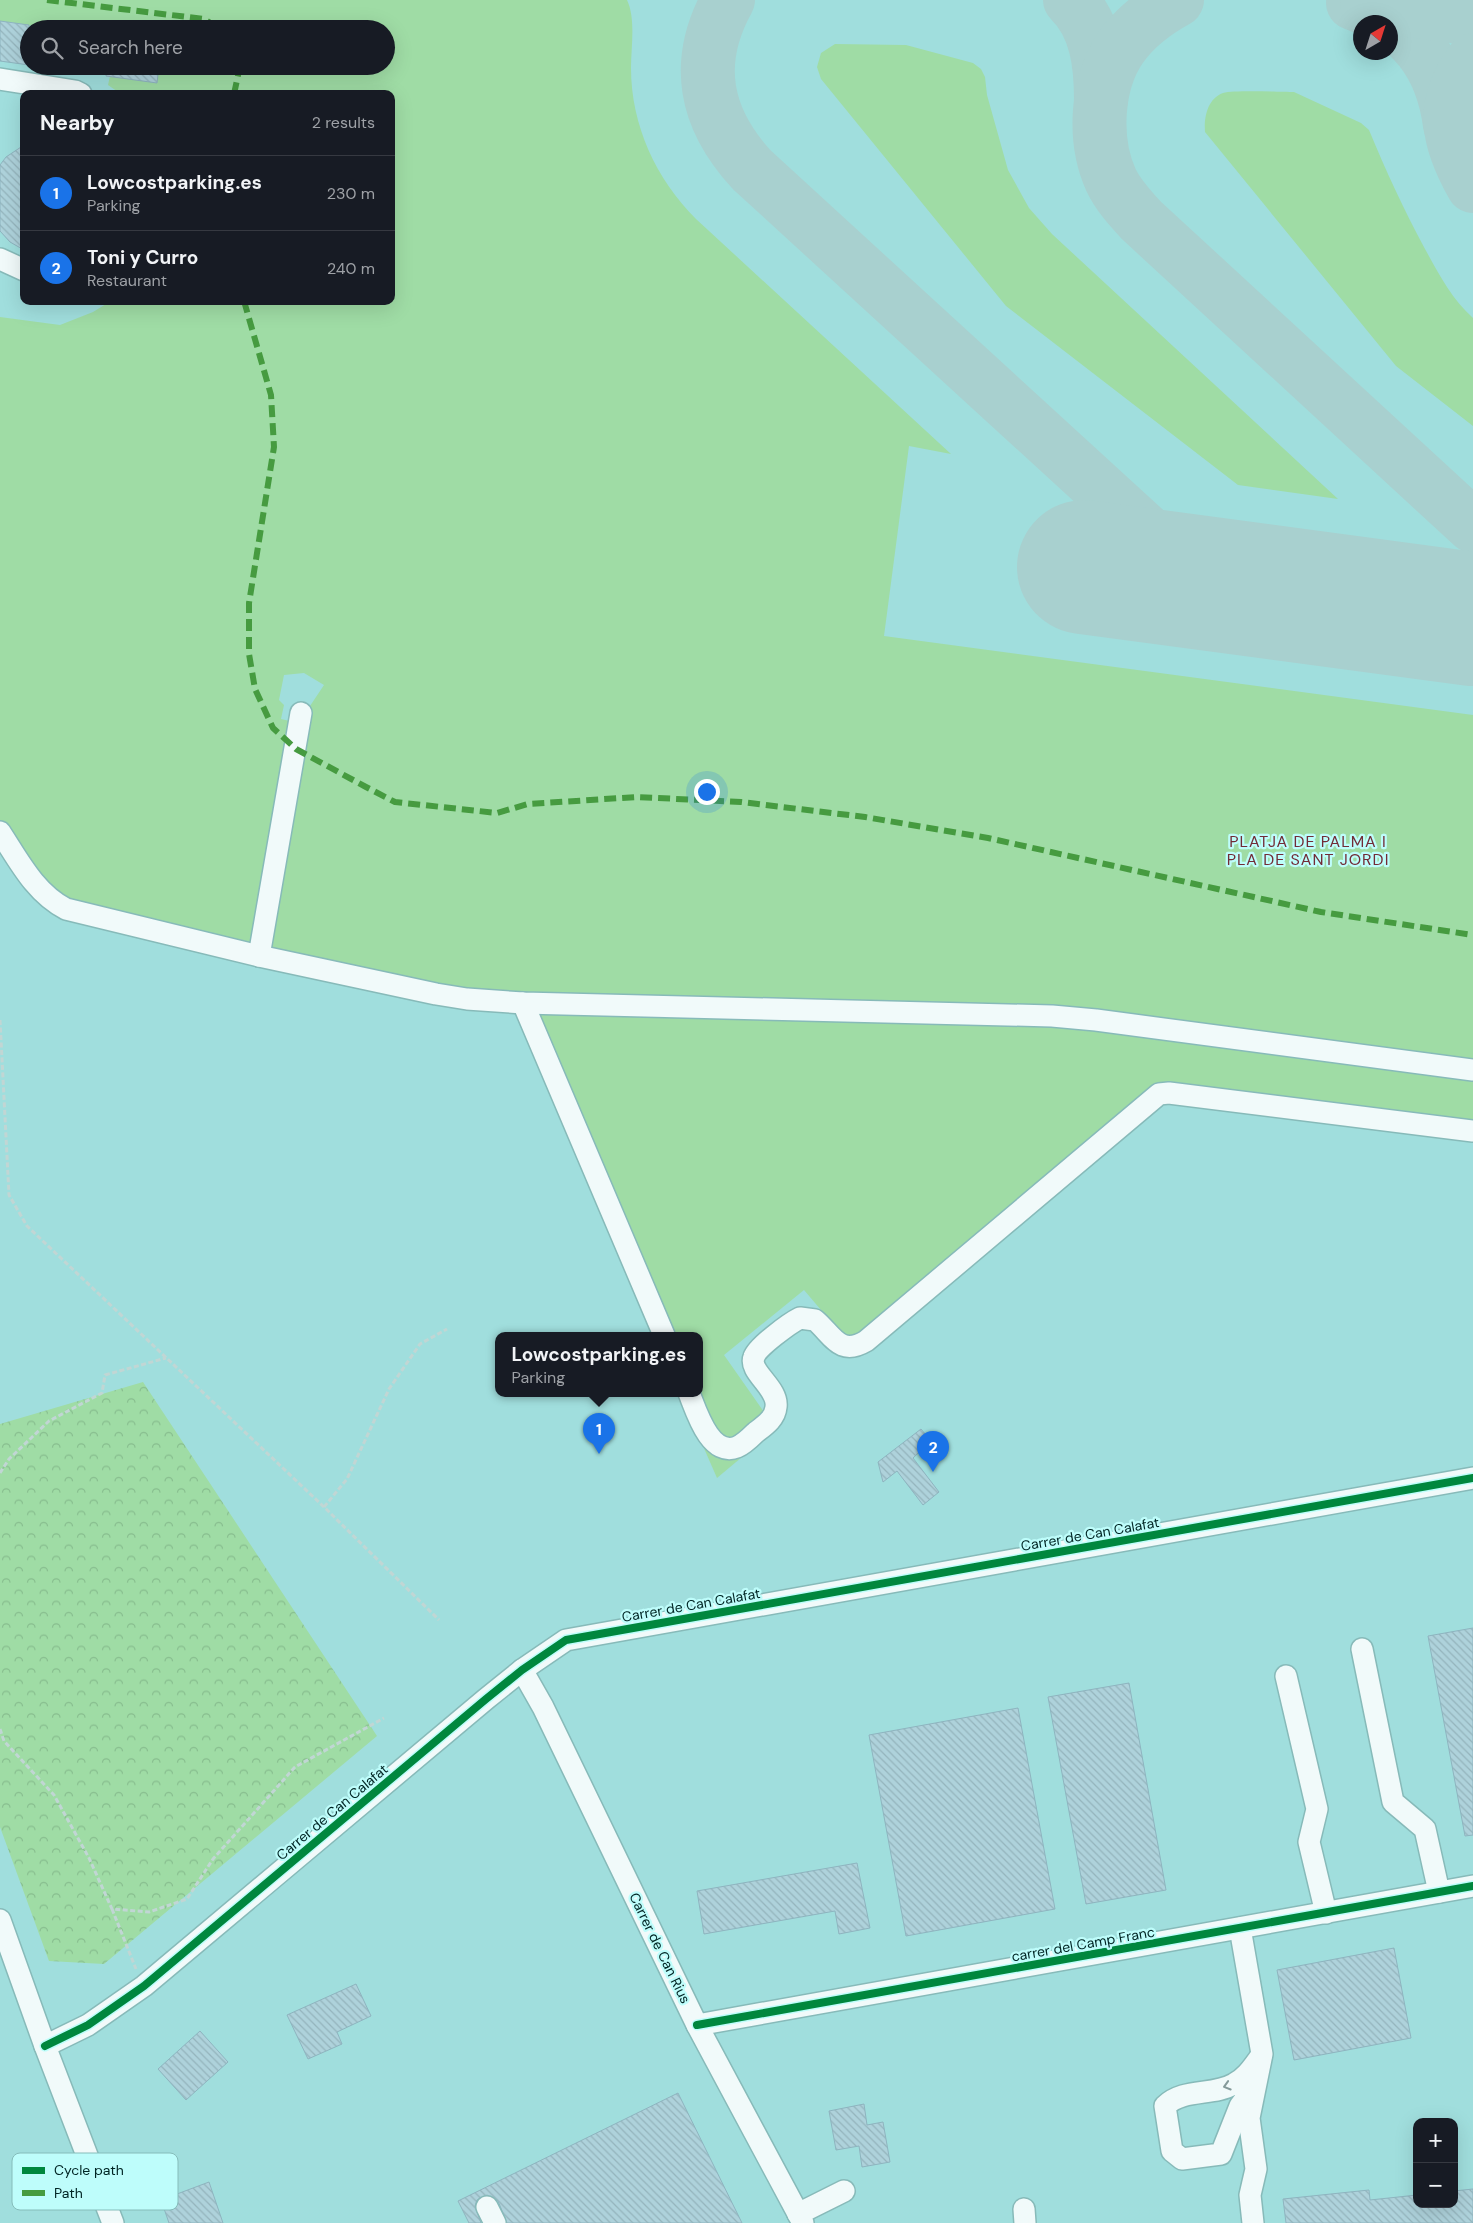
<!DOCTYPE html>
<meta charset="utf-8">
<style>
:root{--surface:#171b24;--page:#242831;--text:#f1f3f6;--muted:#9ea1a6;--line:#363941;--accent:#1a73e8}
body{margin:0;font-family:"DM Sans",sans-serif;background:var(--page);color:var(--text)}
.controls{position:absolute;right:15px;bottom:15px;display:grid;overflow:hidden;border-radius:10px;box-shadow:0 5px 20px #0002}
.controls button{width:45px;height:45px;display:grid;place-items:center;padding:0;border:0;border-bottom:1px solid var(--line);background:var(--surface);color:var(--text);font:25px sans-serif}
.compass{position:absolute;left:1353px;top:15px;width:45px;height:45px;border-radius:50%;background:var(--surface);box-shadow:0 5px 20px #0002;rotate:39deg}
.you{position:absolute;left:706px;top:791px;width:18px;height:18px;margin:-12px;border:4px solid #fff;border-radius:50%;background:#1a73e8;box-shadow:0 0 0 8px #1a73e833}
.badge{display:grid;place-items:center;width:32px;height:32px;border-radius:50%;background:var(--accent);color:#fff;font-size:16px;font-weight:700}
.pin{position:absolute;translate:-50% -41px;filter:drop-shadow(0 1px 2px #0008)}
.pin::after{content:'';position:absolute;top:26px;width:18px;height:15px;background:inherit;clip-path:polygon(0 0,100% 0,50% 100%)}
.popup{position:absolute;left:495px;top:1332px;width:208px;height:65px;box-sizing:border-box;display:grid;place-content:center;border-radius:10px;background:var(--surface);filter:drop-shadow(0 1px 4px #0005);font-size:16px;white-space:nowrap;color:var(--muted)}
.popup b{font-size:19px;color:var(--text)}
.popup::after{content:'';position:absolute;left:50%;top:100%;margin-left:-10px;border:10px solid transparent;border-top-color:var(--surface)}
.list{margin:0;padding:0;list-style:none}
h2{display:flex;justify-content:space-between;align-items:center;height:65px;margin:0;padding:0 20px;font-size:21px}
h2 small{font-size:16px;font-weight:400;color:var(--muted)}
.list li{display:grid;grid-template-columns:32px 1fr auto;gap:15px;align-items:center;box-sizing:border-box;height:75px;padding:0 20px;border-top:1px solid var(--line)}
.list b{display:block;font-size:19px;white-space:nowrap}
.list p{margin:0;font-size:16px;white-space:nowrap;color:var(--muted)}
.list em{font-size:16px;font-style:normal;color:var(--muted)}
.icon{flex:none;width:28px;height:28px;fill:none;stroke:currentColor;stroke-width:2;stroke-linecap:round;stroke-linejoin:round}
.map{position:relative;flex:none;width:1473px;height:2223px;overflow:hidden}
.search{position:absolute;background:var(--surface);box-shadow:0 5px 20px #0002;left:20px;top:20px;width:375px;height:55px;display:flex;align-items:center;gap:12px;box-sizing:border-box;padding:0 18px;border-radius:28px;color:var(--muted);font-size:19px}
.panel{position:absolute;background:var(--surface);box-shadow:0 5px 20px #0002;left:20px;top:90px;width:375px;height:215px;border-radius:10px}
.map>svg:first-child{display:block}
</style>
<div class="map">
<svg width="1473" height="2223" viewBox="0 0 1473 2223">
<defs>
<pattern id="forest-crowns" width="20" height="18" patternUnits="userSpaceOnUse" patternTransform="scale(1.25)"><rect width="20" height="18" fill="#9fdca5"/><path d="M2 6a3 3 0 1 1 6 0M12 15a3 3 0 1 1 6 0" fill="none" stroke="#87bd8e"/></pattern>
<pattern id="building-back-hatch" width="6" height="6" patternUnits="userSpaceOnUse" patternTransform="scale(1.25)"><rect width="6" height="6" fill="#aed2db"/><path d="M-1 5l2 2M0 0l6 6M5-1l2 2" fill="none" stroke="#94b4bc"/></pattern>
</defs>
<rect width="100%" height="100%" fill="#a0dedd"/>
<!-- green -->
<g fill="#9fdca5">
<path d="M 0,0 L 627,0 C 636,19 631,47 631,68 C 631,125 656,179 696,219 L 951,454 L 909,446 L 884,636 L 1473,715 L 1473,1062 L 1080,1010 L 520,994 L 456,989 L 267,949 L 308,709 L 324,685 L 304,673 L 284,675 L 279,700 L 284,705 L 281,719 L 294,722 L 255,945 L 75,905 L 37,877 L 0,820 L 0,317 L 60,325 L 93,312 L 111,301 L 391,301 L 391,94 L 121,94 L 108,85 L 110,76 L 156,83 L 159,66 L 386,66 L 386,29 L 54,29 L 0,21 Z"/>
<path d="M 835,44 L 906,45 L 973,63 L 981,69 L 985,77 L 987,95 L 1008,170 L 1029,208 L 1052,234 L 1338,499 L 1238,485 L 1006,306 L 821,79 L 817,67 L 821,53 Z"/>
<path d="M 1294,92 L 1361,123 L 1369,130 C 1386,171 1404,210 1425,249 C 1439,274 1451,298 1473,318 L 1473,426 L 1396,366 L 1205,132 C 1204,118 1207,99 1223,93 C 1235,90 1279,92 1294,92 Z"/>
<path d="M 540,1012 L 1056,1025 L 1473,1078 L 1473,1128 L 1168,1088 L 870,1332 L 851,1338 L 838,1330 L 804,1290 L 724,1355 L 764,1412 L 735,1441 L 716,1434 L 699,1393 L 699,1335 L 669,1335 L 538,1016 Z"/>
<path d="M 696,1430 L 754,1447 L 717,1478 Z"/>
</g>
<!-- forest -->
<path fill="url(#forest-crowns)" d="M 143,1382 L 377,1736 L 104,1964 L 49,1961 L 0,1827 L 0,1424 Z"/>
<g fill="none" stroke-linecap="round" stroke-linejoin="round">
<!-- taxiway -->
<g stroke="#a8d0cf" stroke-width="54">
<path d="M 728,0 C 693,63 705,119 752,170 L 1167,550 L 1199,571 L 1239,587"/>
<path d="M 1070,0 C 1097,26 1101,65 1101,100"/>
<path d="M 1177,0 C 1155,12 1136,26 1121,47 C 1096,83 1093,140 1111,180 C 1118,195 1130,208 1141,220 L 1473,526"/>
<path d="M 1353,3 C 1411,25 1442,63 1450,125"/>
<path d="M 1367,4 L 1473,19"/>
<path d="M 1473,60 C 1439,105 1447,140 1473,186"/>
</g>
<!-- runway -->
<path stroke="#a8d0cf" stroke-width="134" d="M 1084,567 L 1473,619"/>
</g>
<!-- building -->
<g fill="url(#building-back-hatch)" stroke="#8eb4bf">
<path d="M 0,21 L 29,25 L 29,65 L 0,61 Z"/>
<path d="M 107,66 L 159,66 L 157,83 L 106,76 Z"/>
<path d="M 24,145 L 24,250 L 10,242 L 0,231 L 0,165 L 6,157 Z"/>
<path d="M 921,1429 L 931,1441 L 913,1458 L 939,1492 L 923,1505 L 897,1471 L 883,1482 L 878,1462 Z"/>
<path d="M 1473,1628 L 1473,1835 L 1465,1836 L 1428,1636 Z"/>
<path d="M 1129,1683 L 1166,1890 L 1086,1904 L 1048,1697 Z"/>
<path d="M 1018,1708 L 1055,1909 L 906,1936 L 869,1735 Z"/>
<path d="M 857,1863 L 870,1928 L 839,1934 L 835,1911 L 704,1934 L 697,1891 Z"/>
<path d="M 1394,1948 L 1411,2038 L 1294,2060 L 1277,1970 Z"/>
<path d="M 356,1984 L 371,2016 L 337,2032 L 342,2044 L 308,2059 L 287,2015 Z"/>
<path d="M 200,2031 L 228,2062 L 186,2100 L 158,2069 Z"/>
<path d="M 678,2093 L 742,2223 L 507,2223 L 498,2201 L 487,2195 L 477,2200 L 475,2206 L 481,2223 L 469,2223 L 458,2201 Z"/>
<path d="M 864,2104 L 867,2125 L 883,2122 L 890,2162 L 862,2167 L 859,2146 L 836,2150 L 829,2111 Z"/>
<path d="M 209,2182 L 223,2223 L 169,2223 L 161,2200 Z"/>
<path d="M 1473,2189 L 1473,2223 L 1286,2223 L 1283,2199 L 1369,2190 L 1370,2200 L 1417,2195 L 1417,2204 L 1454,2204 L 1454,2191 Z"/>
</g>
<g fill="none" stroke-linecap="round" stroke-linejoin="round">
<!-- minor casing -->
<g stroke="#87bab9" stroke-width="24">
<g id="minor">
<path d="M 0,79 L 75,91 L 81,94"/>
<path d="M 0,259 L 24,270"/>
<path d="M 0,832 C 19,861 35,893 66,909 L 259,956 L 301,713"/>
<path d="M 259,956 L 436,994 L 467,999 L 523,1003 L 1052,1016 L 1096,1020 L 1473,1070"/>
<path d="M 523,1003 L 664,1335"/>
<path d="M 689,1393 C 696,1410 710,1458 737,1447 C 744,1444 750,1438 755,1433 C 764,1426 775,1419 776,1407 C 779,1388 748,1372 754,1357 C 757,1347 790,1323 800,1318 L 815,1320 C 832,1334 839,1357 866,1341 L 1159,1094 L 1169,1093 L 1473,1131"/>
<path d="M 1362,1649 L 1393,1802 L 1425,1829 L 1439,1892"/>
<path d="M 522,1670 L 543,1707 L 697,2025 L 803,2223"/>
<path d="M 1286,1676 L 1317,1809 L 1309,1842 L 1326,1913"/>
<path d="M 0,1920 L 45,2046 L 113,2223"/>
<path d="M 1240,1928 L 1262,2054 L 1249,2118 L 1256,2169 L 1250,2195 L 1253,2223"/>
<path d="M 697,2025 L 1473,1886"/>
<path d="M 45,2046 L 88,2025 L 144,1986 L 486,1699 L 522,1670 L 566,1640 L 1473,1478"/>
<path d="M 1249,2094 L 1240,2106 L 1221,2154 L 1182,2159 L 1172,2151 L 1165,2106 C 1183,2088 1213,2096 1234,2084 C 1246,2078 1253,2067 1261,2056"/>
<path d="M 487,2207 L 495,2223"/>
<path d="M 1024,2209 L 1025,2223"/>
<path d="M 798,2214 L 844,2191"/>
</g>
</g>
<!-- path -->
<g stroke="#c1d6d4" stroke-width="3" stroke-dasharray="5 2.5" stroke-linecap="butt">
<path d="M 0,1020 L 9,1195 L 27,1226 L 324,1507 L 439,1620"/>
<path d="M 0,1473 L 9,1459 L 49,1421 L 102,1393 L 105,1375 L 166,1358"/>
<path d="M 324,1507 L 347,1479 L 389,1389 L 420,1344 L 447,1329"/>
<path d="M 0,1729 L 4,1741 L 54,1795 L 89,1858 L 112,1909 L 149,1912 L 187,1899 L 213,1859 L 295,1767 L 384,1718"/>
<path d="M 112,1909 L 136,1969"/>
</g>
<!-- minor -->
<use href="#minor" stroke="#f1fafa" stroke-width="21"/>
<!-- quiet -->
<g stroke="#469b40" stroke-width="6" stroke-dasharray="12 6" stroke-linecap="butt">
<path d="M 47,0 L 204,19 L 220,29"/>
<path d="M 234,94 L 240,66"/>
<path d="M 244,301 L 271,395 L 274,447 L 249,603 L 249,654 L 255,689 L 273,728 L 296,749 L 366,787 L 395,802 L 497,813 L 528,804 L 637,797 L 741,802 L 865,817 L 988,838 L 1321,912 L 1473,935"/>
</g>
<!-- cycleway casing -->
<g stroke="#befdfb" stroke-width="11">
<g id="cycleway">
<path d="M 697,2025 L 1473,1886"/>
<path d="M 45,2046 L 88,2025 L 144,1986 L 486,1699 L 522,1670 L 566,1640 L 1473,1478"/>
</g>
</g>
<!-- cycleway -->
<use href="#cycleway" stroke="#00873e" stroke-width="8"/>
</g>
<!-- one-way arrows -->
<defs><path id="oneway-chevron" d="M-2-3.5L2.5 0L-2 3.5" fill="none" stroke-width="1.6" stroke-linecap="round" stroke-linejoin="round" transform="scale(1.25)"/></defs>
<use stroke="#859a9a" href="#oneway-chevron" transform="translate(1227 2086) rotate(163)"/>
<g text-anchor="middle" stroke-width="4.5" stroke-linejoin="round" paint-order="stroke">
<!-- street labels -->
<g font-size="14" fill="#002524" stroke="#befdfb">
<text transform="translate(1090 1534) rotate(-10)" y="5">Carrer de Can Calafat</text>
<text transform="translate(691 1605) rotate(-10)" y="5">Carrer de Can Calafat</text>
<text transform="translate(332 1812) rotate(-40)" y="5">Carrer de Can Calafat</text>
<text transform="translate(1083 1944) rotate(-10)" y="5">carrer del Camp Franc</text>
<text transform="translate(660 1948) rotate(64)" y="5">Carrer de Can Rius</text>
</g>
<!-- quarter labels -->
<g font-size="16" letter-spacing="1" fill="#722b36" stroke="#befdfb">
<text x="1308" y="847">PLATJA DE PALMA I<tspan x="1308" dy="18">PLA DE SANT JORDI</tspan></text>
</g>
</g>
<!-- legend -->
<rect x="12" y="2153" width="166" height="57" rx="8" fill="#befdfb" stroke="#85bcba" stroke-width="1"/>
<rect x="22" y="2167" width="23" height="7" fill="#00873e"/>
<rect x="22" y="2190" width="23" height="6" fill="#469b40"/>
<g font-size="14" fill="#002524">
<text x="54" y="2175">Cycle path</text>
<text x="54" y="2198">Path</text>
</g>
</svg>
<div class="controls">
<button>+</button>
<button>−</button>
</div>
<svg class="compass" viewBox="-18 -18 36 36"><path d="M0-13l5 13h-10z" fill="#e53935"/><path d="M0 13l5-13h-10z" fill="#9ea1a6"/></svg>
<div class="you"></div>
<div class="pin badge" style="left:599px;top:1454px">1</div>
<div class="popup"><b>Lowcostparking.es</b>Parking</div>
<div class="pin badge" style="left:933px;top:1472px">2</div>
<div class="search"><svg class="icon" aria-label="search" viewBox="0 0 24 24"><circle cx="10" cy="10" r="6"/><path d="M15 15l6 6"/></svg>Search here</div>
<section class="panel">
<h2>Nearby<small>2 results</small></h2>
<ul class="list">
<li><span class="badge">1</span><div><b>Lowcostparking.es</b><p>Parking</p></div><em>230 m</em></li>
<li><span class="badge">2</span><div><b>Toni y Curro</b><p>Restaurant</p></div><em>240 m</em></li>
</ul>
</section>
</div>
